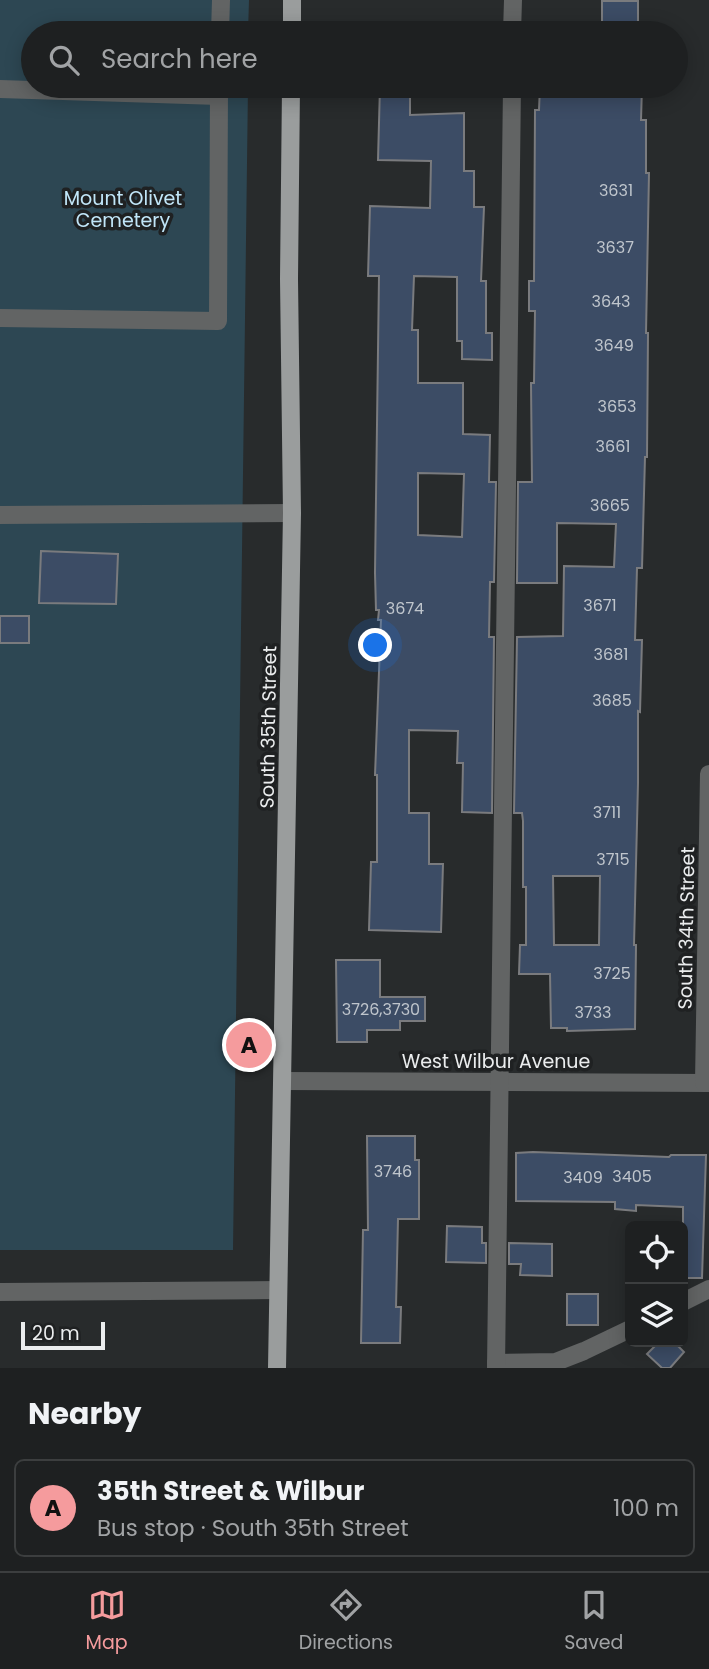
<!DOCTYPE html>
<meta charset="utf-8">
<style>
:root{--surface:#1e2021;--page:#2b2d2e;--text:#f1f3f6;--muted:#a1a3a5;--line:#3c3e3f;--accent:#f59b9d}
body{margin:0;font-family:Poppins,sans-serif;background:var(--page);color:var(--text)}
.controls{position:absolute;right:21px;bottom:21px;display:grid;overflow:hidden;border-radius:10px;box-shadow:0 4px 18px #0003}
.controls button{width:63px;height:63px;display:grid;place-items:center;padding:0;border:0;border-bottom:2px solid var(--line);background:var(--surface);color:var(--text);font:35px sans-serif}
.scale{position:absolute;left:21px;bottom:18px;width:84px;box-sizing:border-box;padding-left:7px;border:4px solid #ebedee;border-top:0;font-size:19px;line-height:24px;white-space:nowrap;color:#ebedee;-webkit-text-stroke:5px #1f2122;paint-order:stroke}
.you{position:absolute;left:376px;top:646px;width:24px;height:24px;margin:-18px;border:5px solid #fff;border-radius:50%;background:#1a73e8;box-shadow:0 0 0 10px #1a73e833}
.badge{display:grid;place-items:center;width:46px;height:46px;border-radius:50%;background:var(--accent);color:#111;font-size:23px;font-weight:700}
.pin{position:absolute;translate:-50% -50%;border:4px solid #fff;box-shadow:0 2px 7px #0006}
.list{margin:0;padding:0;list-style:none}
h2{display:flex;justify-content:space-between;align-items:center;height:91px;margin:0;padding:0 28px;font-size:30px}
h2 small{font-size:23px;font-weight:400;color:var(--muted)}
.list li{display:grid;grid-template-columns:46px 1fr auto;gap:21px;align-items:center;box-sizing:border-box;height:98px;margin:0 14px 14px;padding:0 14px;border:2px solid var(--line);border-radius:10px}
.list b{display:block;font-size:26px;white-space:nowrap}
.list p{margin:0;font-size:23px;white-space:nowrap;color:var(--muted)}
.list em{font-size:23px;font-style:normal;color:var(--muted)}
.icon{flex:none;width:38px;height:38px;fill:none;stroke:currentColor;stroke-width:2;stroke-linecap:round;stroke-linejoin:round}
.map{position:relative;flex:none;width:709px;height:1368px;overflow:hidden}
.search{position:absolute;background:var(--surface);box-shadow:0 4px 18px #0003;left:21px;right:21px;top:21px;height:77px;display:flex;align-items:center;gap:18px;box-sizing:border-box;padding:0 24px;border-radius:38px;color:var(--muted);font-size:26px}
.sheet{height:203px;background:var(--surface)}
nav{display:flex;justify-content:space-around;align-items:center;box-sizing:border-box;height:98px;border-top:2px solid var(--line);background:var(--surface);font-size:19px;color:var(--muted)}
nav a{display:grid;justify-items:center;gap:4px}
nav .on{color:var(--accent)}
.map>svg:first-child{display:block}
</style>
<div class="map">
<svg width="709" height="1368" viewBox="0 0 709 1368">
<rect width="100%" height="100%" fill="#282b2c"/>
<!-- green -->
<path fill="#2d4753" d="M 0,0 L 249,0 L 248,33 L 33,33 L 33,86 L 248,86 L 233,1250 L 0,1250 Z"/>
<!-- building -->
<g fill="#3c4c65" stroke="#7a7b7e" stroke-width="2" fill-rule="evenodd">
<rect x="602" y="1" width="36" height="32"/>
<path d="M 380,86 L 410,86 L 410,115 L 464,113 L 464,171 L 474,171 L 474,207 L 484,207 L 481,281 L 486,281 L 486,333 L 492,333 L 492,360 L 462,359 L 462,341 L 457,341 L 457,277 L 414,276 L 412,330 L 418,330 L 418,383 L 463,383 L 463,434 L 490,435 L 489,482 L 496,482 L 494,582 L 490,582 L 489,637 L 494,637 L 492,813 L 462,812 L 463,763 L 457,763 L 458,731 L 409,730 L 409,813 L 429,813 L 429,864 L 443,864 L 441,932 L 369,930 L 371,862 L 377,862 L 377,775 L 375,775 L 381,620 L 378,620 L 379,610 L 376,610 L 375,573 L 379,276 L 368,276 L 370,206 L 430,208 L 431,161 L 378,160 ZM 418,473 L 464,474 L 462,537 L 418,535 Z"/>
<path d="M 540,86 L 603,88 L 603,86 L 642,86 L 641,120 L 646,120 L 646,173 L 649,173 L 646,333 L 648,333 L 647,457 L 645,457 L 642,568 L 637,568 L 635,640 L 642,640 L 640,712 L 638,711 L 638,783 L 634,945 L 636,945 L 635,1029 L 567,1031 L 567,1028 L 551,1028 L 550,974 L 519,974 L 520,945 L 526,945 L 526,887 L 523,887 L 523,821 L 522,813 L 514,813 L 517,637 L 563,636 L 564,566 L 614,567 L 616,524 L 557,523 L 557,583 L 517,583 L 518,482 L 532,482 L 531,383 L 534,383 L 535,311 L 529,311 L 529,281 L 534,281 L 535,110 L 539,110 ZM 553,876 L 600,876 L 599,945 L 554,945 Z"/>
<path d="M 41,551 L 118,554 L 116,604 L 39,603 Z"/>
<rect x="0" y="616" width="29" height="27"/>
<path d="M 336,960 L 380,960 L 380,997 L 425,997 L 425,1021 L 400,1021 L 400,1030 L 367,1030 L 367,1042 L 337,1042 Z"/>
<path d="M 367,1136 L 415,1136 L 415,1160 L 419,1160 L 419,1219 L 398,1219 L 396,1307 L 401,1307 L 400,1343 L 361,1343 L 363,1230 L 368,1230 Z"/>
<path d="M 533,1152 L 669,1157 L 671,1155 L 706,1155 L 702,1278 L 683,1278 L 683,1207 L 636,1205 L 636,1211 L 615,1209 L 615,1202 L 516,1201 L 516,1153 Z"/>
<path d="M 447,1226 L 482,1227 L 482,1243 L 486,1243 L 486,1263 L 446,1262 Z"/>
<path d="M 509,1243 L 552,1244 L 552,1276 L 520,1275 L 521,1264 L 509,1264 Z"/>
<rect x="567" y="1294" width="31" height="31"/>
<path d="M 659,1342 L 674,1342 L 684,1352 L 670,1368 L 662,1368 L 647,1354 Z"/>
</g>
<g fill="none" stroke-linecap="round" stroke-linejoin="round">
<!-- minor -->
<g stroke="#626464" stroke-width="18">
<path d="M 220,33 L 221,0"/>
<path d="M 512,33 L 513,0"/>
<path d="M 0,89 L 219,96"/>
<path d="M 0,318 L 218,321 L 219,86"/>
<path d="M 0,515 L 292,513"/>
<path d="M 283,1081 L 709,1083"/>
<path d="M 704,1083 L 709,774"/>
<path d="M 0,1292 L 278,1290"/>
<path d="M 683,1302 L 709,1289"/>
<path d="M 496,1363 L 556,1362 L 584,1351 L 630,1329"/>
<path d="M 496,1368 L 512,86"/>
</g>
<!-- major -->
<g stroke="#9a9d9d" stroke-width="18">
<path d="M 292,33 L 292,0"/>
<path d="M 277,1368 L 292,513 L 289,279 L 291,86"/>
</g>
</g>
<g text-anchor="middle" stroke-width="7" stroke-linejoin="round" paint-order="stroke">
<!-- number labels -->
<g font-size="16" fill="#bfc5cc">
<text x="616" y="196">3631</text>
<text x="615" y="253">3637</text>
<text x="611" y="307">3643</text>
<text x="614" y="351">3649</text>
<text x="617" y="412">3653</text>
<text x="613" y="452">3661</text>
<text x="610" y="511">3665</text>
<text x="600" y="611">3671</text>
<text x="405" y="614">3674</text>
<text x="611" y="660">3681</text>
<text x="612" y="706">3685</text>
<text x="607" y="818">3711</text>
<text x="613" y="865">3715</text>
<text x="612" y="979">3725</text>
<text x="381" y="1015">3726,3730</text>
<text x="593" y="1018">3733</text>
<text x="393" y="1177">3746</text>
<text x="632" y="1182">3405</text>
<text x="583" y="1183">3409</text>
</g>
<!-- park labels -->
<g font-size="19" fill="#c1e6f8" stroke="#1f2122">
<text x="123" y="205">Mount Olivet<tspan x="123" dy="22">Cemetery</tspan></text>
</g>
<!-- street labels -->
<g font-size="19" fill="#ebedee" stroke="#1f2122">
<text transform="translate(268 727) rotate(-89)" y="7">South 35th Street</text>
<text transform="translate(686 928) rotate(-89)" y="7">South 34th Street</text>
<text x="496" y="1068">West Wilbur Avenue</text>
</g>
</g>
</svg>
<div class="controls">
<button><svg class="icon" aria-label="locate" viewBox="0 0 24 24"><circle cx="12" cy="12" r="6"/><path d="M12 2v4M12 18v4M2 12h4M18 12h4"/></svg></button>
<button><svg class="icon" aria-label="layers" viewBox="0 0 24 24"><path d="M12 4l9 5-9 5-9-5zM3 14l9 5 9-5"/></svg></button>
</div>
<div class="scale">20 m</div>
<div class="you"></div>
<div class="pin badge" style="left:249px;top:1045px">A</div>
<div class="search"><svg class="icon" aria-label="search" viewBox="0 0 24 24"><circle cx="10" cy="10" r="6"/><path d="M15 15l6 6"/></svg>Search here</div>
</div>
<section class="sheet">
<h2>Nearby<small></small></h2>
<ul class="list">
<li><span class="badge">A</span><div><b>35th Street &amp; Wilbur</b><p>Bus stop · South 35th Street</p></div><em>100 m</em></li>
</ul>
</section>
<nav>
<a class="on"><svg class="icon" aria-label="map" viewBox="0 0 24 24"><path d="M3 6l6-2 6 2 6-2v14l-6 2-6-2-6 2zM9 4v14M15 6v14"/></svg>Map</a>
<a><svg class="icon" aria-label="directions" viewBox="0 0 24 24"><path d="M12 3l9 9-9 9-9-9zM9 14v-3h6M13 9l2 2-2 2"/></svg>Directions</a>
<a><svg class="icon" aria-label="saved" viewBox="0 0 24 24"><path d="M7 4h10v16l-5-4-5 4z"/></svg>Saved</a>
</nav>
